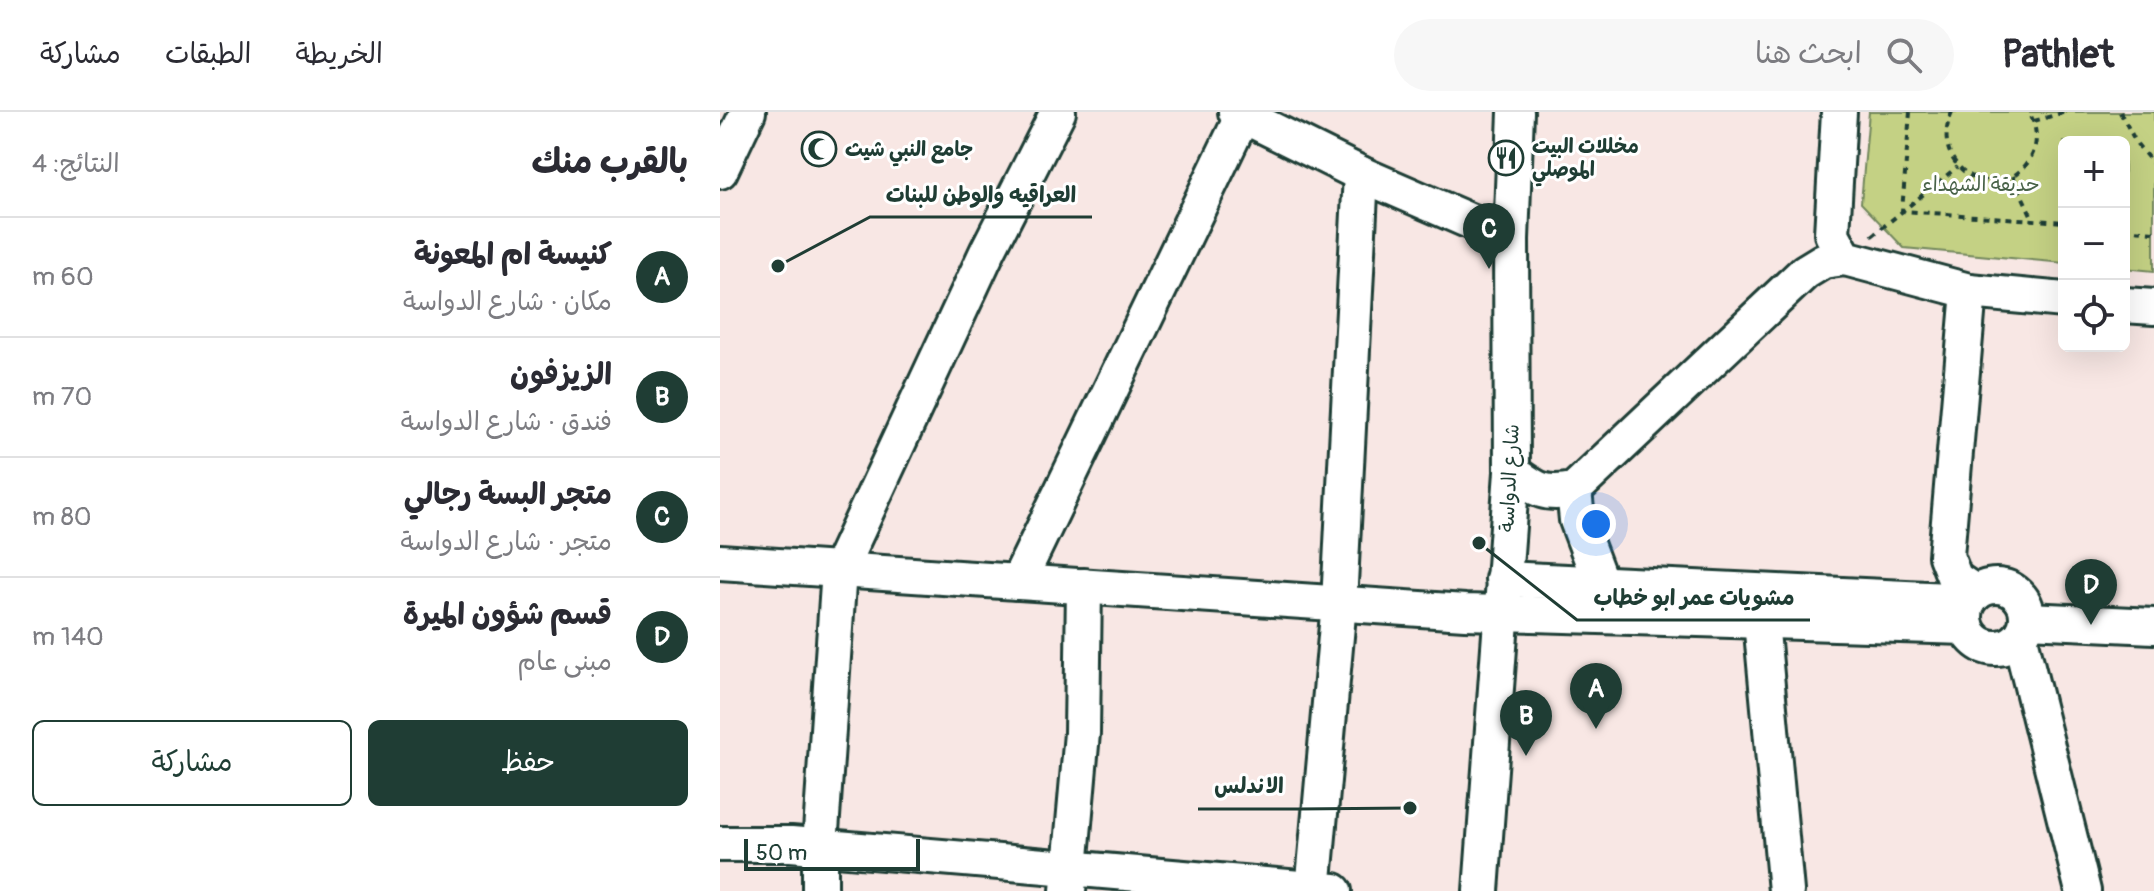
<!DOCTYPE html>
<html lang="ar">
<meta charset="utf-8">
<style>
:root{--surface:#fff;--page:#f7f7f7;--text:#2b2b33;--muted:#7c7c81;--line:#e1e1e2;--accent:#1f3d34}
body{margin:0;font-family:Pangolin,"Playpen Sans Arabic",sans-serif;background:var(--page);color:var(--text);direction:rtl}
.controls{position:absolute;right:24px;top:24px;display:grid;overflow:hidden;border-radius:12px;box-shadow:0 8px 32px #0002}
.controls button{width:72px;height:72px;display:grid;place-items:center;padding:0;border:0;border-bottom:2px solid var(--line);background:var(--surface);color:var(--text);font:40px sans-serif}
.scale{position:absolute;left:24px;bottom:20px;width:176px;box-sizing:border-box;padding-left:8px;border:4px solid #1f3d34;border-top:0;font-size:22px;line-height:28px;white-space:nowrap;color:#1f3d34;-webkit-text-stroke:6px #fff;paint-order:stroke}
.you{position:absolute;left:876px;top:412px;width:28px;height:28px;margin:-20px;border:6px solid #fff;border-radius:50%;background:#1a73e8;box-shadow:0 0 0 12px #1a73e833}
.badge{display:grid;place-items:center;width:52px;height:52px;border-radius:50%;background:var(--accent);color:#fff;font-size:26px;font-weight:700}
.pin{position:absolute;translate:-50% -66px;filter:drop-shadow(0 2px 4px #0008)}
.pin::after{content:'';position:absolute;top:42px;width:28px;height:24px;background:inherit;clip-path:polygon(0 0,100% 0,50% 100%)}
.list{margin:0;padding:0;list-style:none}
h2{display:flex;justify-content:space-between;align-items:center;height:104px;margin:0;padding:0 32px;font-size:34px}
h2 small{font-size:26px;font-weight:400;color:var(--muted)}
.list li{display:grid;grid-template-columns:52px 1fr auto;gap:24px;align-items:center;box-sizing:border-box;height:120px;padding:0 32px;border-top:2px solid var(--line)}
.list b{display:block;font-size:30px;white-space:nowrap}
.list p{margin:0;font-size:26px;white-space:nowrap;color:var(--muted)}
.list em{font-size:26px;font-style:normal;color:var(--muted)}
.actions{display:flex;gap:16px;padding:24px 32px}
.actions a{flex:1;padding:18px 0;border:2px solid var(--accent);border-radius:12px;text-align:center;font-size:28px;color:var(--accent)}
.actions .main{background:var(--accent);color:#fff}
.icon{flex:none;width:44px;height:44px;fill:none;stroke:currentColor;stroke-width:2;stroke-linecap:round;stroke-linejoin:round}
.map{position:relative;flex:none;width:1434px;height:779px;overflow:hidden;direction:ltr}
header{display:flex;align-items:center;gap:48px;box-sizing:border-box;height:112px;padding:0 40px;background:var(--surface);border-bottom:2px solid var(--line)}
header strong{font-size:38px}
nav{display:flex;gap:44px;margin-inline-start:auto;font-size:28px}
.search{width:560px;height:72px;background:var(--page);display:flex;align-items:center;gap:20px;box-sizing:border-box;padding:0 28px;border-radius:44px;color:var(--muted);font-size:30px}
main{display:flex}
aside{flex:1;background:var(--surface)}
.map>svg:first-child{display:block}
</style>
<header>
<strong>Pathlet</strong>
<div class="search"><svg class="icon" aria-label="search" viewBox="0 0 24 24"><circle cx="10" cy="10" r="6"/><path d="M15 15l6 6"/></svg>ابحث هنا</div>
<nav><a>الخريطة</a><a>الطبقات</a><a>مشاركة</a></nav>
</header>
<main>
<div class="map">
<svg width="1434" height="779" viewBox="0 0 1434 779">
<rect width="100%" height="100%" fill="#f8e7e4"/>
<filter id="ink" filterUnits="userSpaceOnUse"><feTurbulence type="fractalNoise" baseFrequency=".0125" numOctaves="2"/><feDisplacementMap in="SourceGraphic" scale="16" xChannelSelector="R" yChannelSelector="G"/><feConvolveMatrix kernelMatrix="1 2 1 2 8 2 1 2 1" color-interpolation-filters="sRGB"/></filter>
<g filter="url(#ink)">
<!-- green -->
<path fill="#c4d184" stroke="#72875c" stroke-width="2" d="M 1149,0 L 1434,0 L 1434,159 L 1404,156 L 1404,30 L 1344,30 L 1344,151 L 1184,136 L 1141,91 Z"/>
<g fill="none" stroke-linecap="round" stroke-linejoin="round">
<!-- minor casing -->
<g stroke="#1f3d34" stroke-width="40">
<g id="minor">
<path d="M 516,0 L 641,62 L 791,127"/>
<path d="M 1119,0 L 1112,122 L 1125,146 L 1249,179 L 1344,188"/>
<path d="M 0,59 L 28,0"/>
<path d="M 1249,179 L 1226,444 L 1235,467 L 1256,481"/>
<path d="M 1404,193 L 1434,195"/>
<path d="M 792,360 C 816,377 823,384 854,378 L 1085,160 L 1103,149 L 1125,146"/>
<path d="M 854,378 L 857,408 L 881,472"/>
<path d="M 0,450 L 745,500 L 1246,515"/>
<path d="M 783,467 L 1249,489"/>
<path d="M 298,470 L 523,3"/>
<circle cx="1276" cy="505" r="31"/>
<path d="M 1308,508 L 1434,514"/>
<path d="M 1041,509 L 1066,779"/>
<path d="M 1300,526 L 1363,779"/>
<path d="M 0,732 L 71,732 L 614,779"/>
<path d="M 100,779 L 100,734 L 119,458 L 268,138 L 338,0"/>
<path d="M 348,779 L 362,621 L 364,474"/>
<path d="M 593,779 L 619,491 L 641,62"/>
<path d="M 761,779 L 792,360 L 791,127 L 796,0"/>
</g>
</g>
<!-- path -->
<g stroke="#1f3d34" stroke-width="4" stroke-dasharray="6 6" stroke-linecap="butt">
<path d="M 1190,0 L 1182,99 L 1344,110"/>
<path d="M 1232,0 C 1206,56 1279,97 1310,47 C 1319,32 1317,15 1309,0"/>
<path d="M 1400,0 L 1417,32 L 1434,53"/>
<path d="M 1314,9 L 1346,0"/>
<path d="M 1293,64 L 1313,107"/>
<path d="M 1404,117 L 1434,120"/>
<path d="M 1152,124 L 1237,55"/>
</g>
<!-- minor -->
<use href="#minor" stroke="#fff" stroke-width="34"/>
</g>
</g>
<!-- icons -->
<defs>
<g id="mosque-ring" transform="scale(1.8)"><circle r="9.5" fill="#fff" stroke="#1f3d34" stroke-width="1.5"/><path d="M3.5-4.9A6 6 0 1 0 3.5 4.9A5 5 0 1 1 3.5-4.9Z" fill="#1f3d34"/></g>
<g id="restaurant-ring" transform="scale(1.8)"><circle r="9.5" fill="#fff" stroke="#1f3d34" stroke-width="1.5"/><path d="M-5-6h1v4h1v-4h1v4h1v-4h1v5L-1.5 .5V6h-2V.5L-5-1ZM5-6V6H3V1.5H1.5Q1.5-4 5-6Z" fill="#1f3d34"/></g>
</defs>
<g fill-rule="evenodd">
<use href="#mosque-ring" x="99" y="37"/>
<use href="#restaurant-ring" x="786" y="46"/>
</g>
<g text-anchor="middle" stroke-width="6" stroke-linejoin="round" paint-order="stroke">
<!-- poi labels -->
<g font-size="20" font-weight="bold" fill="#1f3d34" stroke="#fff" text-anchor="start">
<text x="812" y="41">مخللات البيت<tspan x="812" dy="23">الموصلي</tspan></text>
<text x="125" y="44">جامع النبي شيث</text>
</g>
<!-- park labels -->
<g font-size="20" fill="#486248" stroke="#fff">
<text x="1261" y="79">حديقة الشهداء</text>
</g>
<!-- street labels -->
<g font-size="20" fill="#1f3d34" stroke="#fff">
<text transform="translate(789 366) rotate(-87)" y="7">شارع الدواسة</text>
</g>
</g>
<!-- callouts -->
<path fill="none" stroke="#1f3d34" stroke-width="3" d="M58 154L150 105H372M759 431L857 508H1090M690 696L579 697H478"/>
<g fill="#1f3d34" stroke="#fff" stroke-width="3">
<circle cx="58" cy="154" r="8"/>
<circle cx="759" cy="431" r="8"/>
<circle cx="690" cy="696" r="8"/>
</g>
<g font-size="22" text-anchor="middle" font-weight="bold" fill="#1f3d34" stroke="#fff" stroke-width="6" stroke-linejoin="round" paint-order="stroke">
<text x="261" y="90">العراقيه والوطن للبنات</text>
<text x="974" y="493">مشويات عمر ابو خطاب</text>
<text x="529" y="681">الاندلس</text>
</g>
</svg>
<div class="controls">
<button>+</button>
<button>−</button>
<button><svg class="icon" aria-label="locate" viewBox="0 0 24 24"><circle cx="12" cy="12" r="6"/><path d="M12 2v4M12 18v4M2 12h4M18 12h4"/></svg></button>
</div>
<div class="scale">50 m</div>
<div class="you"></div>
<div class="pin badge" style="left:876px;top:617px">A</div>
<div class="pin badge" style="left:806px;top:644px">B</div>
<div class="pin badge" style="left:769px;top:157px">C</div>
<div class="pin badge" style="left:1371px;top:513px">D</div>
</div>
<aside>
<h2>بالقرب منك<small>النتائج: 4</small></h2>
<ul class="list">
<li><span class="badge">A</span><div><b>كنيسة ام المعونة</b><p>مكان · شارع الدواسة</p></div><em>60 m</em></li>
<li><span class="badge">B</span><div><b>الزيزفون</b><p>فندق · شارع الدواسة</p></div><em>70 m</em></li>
<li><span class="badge">C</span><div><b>متجر البسة رجالي</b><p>متجر · شارع الدواسة</p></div><em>80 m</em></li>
<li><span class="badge">D</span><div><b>قسم شؤون الميرة</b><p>مبنى عام</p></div><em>140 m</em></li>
</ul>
<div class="actions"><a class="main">حفظ</a><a>مشاركة</a></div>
</aside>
</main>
